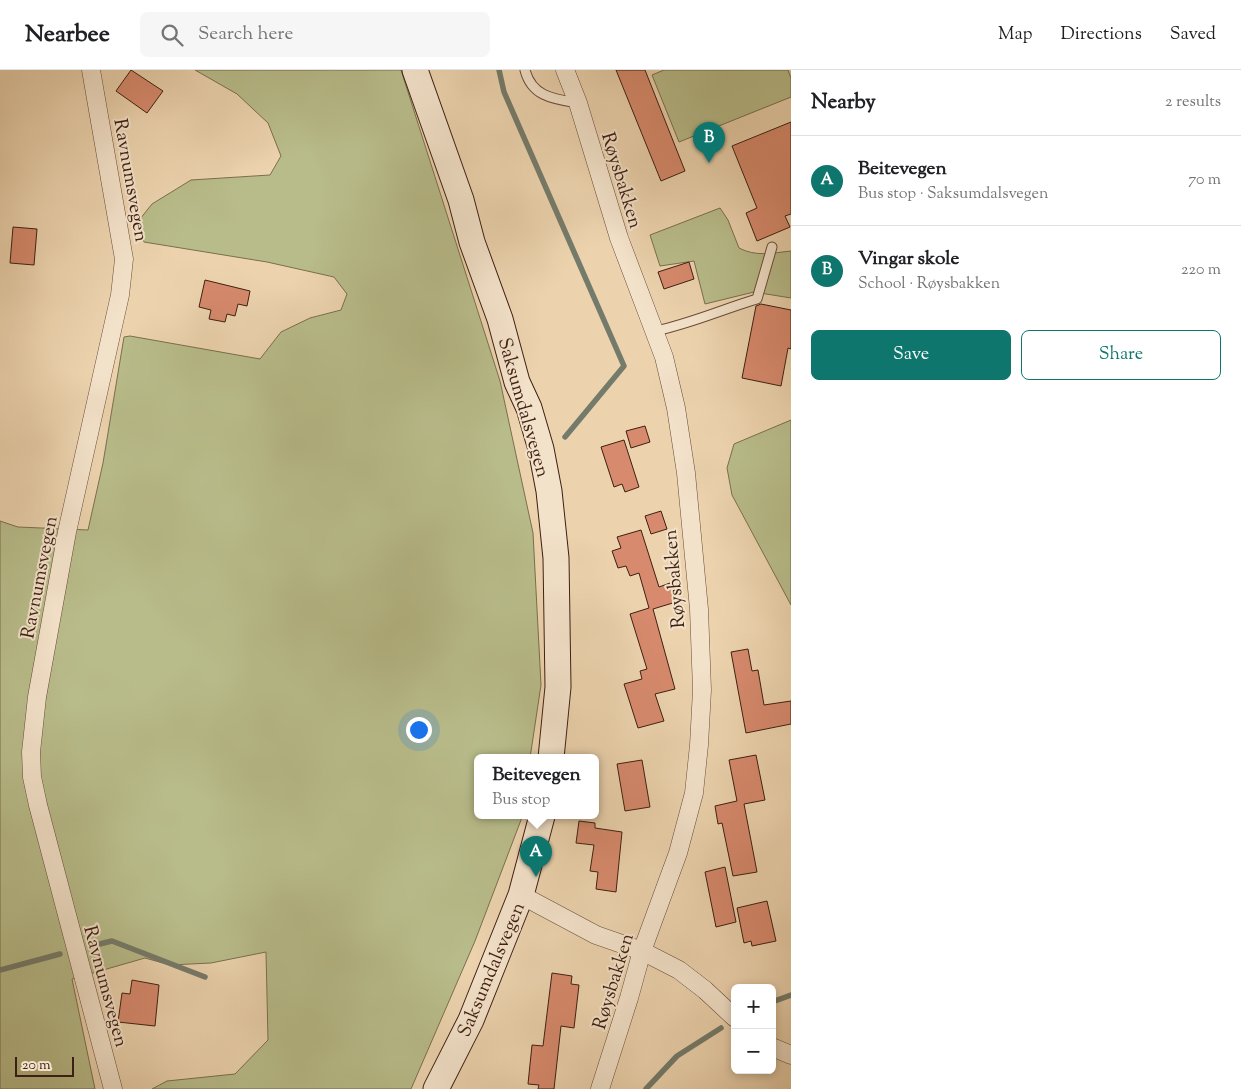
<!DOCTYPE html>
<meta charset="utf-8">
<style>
:root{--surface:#fff;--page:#f6f6f6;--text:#202124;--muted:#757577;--line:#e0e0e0;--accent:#0f766e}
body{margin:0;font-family:"Sorts Mill Goudy",serif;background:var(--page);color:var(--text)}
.controls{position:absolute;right:15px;bottom:15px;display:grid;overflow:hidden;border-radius:8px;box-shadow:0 2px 8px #0003}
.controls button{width:45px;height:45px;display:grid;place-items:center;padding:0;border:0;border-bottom:1px solid var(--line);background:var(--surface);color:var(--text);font:25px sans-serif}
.scale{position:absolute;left:15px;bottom:12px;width:59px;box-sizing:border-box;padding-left:5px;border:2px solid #3e1f13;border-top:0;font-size:14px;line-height:18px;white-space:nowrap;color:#3e1f13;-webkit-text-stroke:4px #f3e2ca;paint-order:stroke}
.you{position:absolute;left:418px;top:659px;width:18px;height:18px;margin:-12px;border:4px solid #fff;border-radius:50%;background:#1a73e8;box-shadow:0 0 0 8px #1a73e833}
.badge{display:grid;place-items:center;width:32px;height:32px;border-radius:50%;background:var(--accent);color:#fff;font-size:16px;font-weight:700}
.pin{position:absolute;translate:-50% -41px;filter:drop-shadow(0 1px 2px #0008)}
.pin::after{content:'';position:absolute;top:26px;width:18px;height:15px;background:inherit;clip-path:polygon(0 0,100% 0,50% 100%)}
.popup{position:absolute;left:474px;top:684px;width:125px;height:65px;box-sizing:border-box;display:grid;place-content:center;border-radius:8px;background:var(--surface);filter:drop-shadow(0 1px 4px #0005);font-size:16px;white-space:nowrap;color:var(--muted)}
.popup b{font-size:19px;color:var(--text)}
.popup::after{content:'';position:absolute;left:50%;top:100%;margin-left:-10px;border:10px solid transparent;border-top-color:var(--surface)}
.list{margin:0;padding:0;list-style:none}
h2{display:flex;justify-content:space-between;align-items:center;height:65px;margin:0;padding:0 20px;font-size:21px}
h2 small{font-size:16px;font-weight:400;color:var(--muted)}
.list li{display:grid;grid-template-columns:32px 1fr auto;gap:15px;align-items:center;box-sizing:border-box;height:90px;padding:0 20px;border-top:1px solid var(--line)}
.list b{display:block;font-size:19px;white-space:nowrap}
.list p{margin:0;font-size:16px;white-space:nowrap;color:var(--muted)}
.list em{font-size:16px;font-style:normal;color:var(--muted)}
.actions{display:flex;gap:10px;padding:15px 20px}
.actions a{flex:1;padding:11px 0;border:1px solid var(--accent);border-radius:8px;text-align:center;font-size:18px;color:var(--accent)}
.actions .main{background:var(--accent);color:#fff}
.icon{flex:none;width:28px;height:28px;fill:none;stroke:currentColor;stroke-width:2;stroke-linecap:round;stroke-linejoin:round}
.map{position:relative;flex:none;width:791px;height:1019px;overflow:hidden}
header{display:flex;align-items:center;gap:30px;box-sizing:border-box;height:70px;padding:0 25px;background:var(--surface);border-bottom:1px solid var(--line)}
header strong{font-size:24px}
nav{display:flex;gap:28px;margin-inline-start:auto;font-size:18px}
.search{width:350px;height:45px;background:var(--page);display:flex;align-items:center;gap:12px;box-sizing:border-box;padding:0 18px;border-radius:8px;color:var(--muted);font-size:19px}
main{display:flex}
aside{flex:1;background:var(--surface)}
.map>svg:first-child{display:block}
</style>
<header>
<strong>Nearbee</strong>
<div class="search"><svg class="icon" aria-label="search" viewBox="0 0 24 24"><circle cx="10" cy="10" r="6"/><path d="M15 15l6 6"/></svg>Search here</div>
<nav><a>Map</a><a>Directions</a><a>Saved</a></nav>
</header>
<main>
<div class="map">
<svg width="791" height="1019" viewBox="0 0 791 1019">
<rect width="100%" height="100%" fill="#ecd3ae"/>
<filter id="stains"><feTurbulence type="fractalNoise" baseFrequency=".004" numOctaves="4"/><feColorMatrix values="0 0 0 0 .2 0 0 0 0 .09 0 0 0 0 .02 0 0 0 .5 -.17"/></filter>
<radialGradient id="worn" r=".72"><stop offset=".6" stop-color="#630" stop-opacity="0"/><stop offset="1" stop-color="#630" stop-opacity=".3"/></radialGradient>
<!-- green -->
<g fill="#b8bc8a" stroke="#7b6e4e">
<path d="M 195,0 L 401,0 L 500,311 L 533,463 L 541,615 L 530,688 L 477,688 L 477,746 L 522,746 L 521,750 L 475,871 L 411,1019 L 152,1019 L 167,1011 L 235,1004 L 268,970 L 266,882 L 211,893 L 170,895 L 145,888 L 72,909 L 95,1019 L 0,1019 L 0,451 L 18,457 L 88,460 L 103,393 L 124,267 L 130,266 L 260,289 L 281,262 L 310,248 L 341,240 L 347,224 L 334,207 L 267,192 L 144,172 L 136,154 L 152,134 L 191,110 L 270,105 L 281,86 L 268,53 L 237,24 Z"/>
<path d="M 664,0 L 788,0 L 791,8 L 791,27 L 679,72 L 652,5 Z"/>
<path d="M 720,138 L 728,150 L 739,178 C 756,187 772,183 791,181 L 791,228 L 754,222 L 705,234 L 694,191 L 660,196 L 650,165 Z"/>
<path d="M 791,350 L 791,535 L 732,425 L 727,398 L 734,374 Z"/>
</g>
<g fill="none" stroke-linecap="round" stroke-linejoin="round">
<!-- stream -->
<g stroke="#757b6b" stroke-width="5.5">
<path d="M 499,0 L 504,22 L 624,296 L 565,367"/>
<path d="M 91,876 L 112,871 L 205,907"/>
<path d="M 0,900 L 60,884"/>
<path d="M 772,932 L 791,925"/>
<path d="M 646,1019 L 677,986 L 721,958"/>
</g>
</g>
<!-- building -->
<g fill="#d78a6d" stroke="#3e1f13">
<path d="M 131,0 L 163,21 L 147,43 L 116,21 Z"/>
<path d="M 616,0 L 645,0 L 685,101 L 661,111 Z"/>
<path d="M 791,52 L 791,144 L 785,146 L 790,157 L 757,171 L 746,143 L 757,138 L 732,76 Z"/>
<path d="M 13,157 L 37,159 L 34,195 L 10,193 Z"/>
<path d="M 689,192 L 694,209 L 664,219 L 658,202 Z"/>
<path d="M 205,210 L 250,221 L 247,236 L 238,234 L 235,246 L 227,244 L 225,252 L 209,249 L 211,240 L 199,237 Z"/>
<path d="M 761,234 L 791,240 L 791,279 L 788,278 L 781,316 L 742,308 L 756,236 Z"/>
<path d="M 645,356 L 650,372 L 631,378 L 626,361 Z"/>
<path d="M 624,370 L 639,417 L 625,422 L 622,414 L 614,417 L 601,377 Z"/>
<path d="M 661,441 L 667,459 L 651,464 L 645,446 Z"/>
<path d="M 641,460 L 659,517 L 670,513 L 676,532 L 653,539 L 675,619 L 655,624 L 664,651 L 638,658 L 624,614 L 642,609 L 640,601 L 647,599 L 630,544 L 649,538 L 639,503 L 630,506 L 626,496 L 618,498 L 612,481 L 621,478 L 617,467 Z"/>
<path d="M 748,579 L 752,601 L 758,600 L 764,635 L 791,631 L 791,654 L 746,663 L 731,582 Z"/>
<path d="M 756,685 L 765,730 L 744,734 L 757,802 L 733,806 L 722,753 L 718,754 L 715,736 L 737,731 L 729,690 Z"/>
<path d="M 642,690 L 650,737 L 625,741 L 617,694 Z"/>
<path d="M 579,751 L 595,753 L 595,758 L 622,762 L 616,822 L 596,819 L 598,802 L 590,801 L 594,775 L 576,773 Z"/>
<path d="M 725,797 L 736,852 L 716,857 L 705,802 Z"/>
<path d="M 767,831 L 776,871 L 752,876 L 751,871 L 744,873 L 737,838 Z"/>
<path d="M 552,903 L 572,906 L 571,914 L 579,915 L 574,958 L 561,956 L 554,1019 L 538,1019 L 539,1015 L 528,1014 L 532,975 L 543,976 Z"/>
<path d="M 132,910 L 159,915 L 155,956 L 118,952 L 122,923 L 130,924 Z"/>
</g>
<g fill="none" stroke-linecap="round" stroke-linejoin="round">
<!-- service casing -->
<g stroke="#6a4c3a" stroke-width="11">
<g id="service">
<path d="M 525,0 C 532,27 554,29 578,33"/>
<path d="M 655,261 C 690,254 723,239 757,229 L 772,177"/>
</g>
</g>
<!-- minor casing -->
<g stroke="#6a4c3a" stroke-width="19">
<g id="minor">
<path d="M 91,0 L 124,189 L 120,225 L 67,462 L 37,627 L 31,682 L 32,707 L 38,735 L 113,1019"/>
<path d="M 565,0 L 578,33 L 619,168 L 664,287 L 676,338 L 686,403 L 699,539 L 702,620 L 699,675 L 694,723 L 678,783 L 642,881 L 629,928 L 600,1019"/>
<path d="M 521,825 L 596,865 L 642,881 L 679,900 L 705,920 L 735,948"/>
<path d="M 772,977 L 791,985"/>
</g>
</g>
<!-- secondary casing -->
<g stroke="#3e1f13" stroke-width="27">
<g id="secondary">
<path d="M 415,0 L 461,130 L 472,172 L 500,249 L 517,312 L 529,338 L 541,379 L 549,421 L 556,488 L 558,617 L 551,688"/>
<path d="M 436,1019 L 471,950 L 521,825 L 542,746"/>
</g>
</g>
<!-- service -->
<use href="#service" stroke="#f3e2ca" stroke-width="9"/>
<!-- minor -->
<use href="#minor" stroke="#f3e2ca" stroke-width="18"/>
<!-- secondary -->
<use href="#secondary" stroke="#f3e2ca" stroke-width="25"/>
</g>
<g text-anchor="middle" stroke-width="4" stroke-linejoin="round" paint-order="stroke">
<!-- street labels -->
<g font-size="19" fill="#3e1f13" stroke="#f3e2ca">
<text transform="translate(132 110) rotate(80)" y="7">Ravnumsvegen</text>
<text transform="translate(623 110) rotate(73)" y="7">Røysbakken</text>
<text transform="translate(525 337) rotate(74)" y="7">Saksumdalsvegen</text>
<text transform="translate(38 507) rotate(-79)" y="7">Ravnumsvegen</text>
<text transform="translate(673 509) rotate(-95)" y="7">Røysbakken</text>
<text transform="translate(490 899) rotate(-67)" y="7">Saksumdalsvegen</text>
<text transform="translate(612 911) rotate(-73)" y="7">Røysbakken</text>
<text transform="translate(107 916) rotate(75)" y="7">Ravnumsvegen</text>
</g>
</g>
<rect width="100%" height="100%" filter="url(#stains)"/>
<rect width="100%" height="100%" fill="url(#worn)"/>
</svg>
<div class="controls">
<button>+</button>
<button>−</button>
</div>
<div class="scale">20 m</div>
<div class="you"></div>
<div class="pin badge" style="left:536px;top:807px">A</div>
<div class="popup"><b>Beitevegen</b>Bus stop</div>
<div class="pin badge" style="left:709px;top:93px">B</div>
</div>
<aside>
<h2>Nearby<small>2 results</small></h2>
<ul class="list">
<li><span class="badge">A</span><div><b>Beitevegen</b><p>Bus stop · Saksumdalsvegen</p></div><em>70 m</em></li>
<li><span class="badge">B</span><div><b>Vingar skole</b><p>School · Røysbakken</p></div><em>220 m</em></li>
</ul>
<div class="actions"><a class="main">Save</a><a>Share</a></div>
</aside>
</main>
